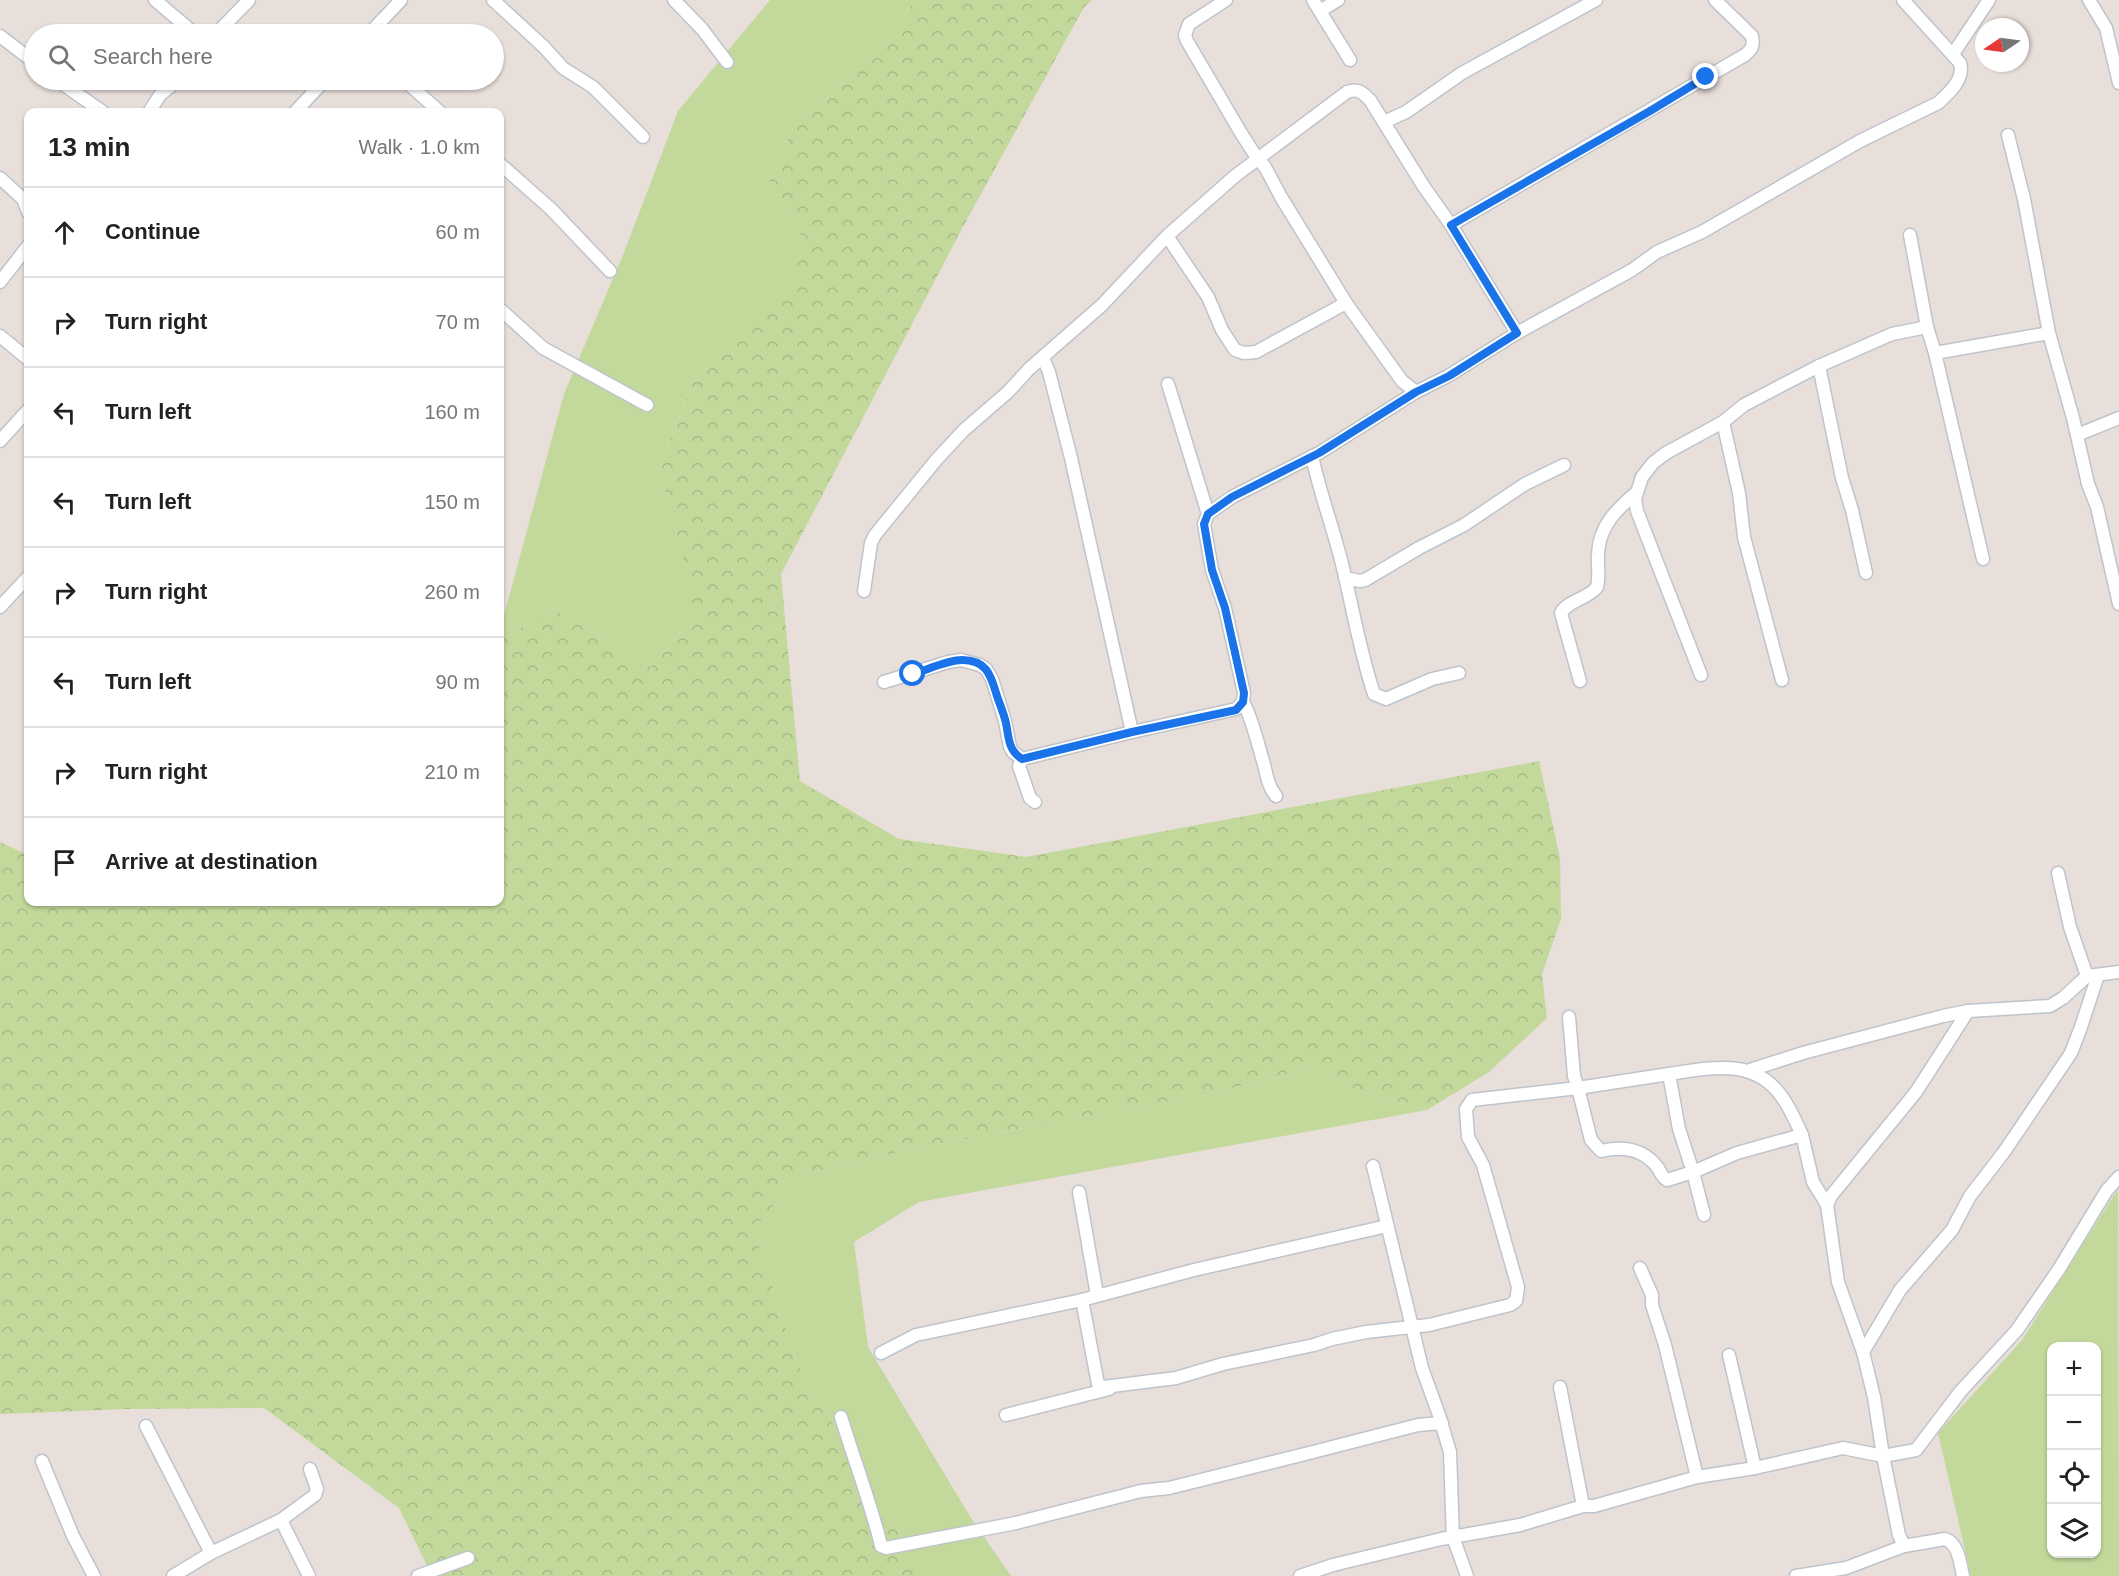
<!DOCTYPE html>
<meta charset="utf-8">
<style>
:root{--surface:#fff;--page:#f2f2f2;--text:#222;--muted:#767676;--line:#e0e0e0}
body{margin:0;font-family:Helvetica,sans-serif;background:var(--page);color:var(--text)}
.controls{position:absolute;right:18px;bottom:18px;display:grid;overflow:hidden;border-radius:12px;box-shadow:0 2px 4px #0004}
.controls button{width:54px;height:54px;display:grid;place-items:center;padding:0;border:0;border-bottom:2px solid var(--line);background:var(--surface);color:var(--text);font:30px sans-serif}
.compass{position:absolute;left:1975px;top:18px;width:54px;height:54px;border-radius:50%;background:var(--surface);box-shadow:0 2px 4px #0004;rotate:257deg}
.stop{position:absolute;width:18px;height:18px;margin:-14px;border:4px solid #1a73e8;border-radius:50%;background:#fff}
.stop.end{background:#1a73e8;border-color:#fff;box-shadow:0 2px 6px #0008}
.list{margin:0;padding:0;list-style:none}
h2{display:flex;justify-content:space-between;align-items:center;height:78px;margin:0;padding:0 24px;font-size:26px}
h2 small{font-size:20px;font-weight:400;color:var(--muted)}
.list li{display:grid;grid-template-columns:39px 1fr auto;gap:18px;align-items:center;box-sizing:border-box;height:90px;padding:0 24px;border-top:2px solid var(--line)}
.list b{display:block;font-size:22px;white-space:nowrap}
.list em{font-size:20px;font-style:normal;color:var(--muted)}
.icon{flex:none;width:33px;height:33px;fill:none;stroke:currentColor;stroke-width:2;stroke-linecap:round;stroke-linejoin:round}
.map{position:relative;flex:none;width:2119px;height:1576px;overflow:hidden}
.search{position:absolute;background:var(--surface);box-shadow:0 2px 4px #0004;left:24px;top:24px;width:480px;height:66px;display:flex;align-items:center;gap:15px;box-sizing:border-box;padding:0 21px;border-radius:33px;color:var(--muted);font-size:22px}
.panel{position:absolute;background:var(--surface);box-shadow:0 2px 4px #0004;left:24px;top:108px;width:480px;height:798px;border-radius:12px}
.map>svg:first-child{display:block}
</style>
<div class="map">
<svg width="2119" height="1576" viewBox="0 0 2119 1576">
<defs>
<pattern id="forest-crowns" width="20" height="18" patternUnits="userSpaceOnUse" patternTransform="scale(1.5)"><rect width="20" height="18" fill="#c2d99b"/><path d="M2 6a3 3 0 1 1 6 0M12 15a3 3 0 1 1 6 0" fill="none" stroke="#a7ba86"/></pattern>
</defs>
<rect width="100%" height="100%" fill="#e8deda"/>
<!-- grass -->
<g fill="#c2d99b" fill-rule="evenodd">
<path d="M 770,0 L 916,0 L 868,61 L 793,128 L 769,182 L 804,240 L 793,280 L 695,378 L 660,467 L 688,580 L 688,623 L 651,667 L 550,607 L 500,642 L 500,630 L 564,394 L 625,250 L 678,111 Z"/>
<path d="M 1313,1068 L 1361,1092 L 1427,1110 L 919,1202 L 854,1242 L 868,1347 L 971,1518 L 1011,1576 L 929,1576 L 909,1550 L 796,1361 L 754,1230 L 796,1177 L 906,1150 L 1208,1094 Z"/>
<path d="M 2118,1189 L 2119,1576 L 1971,1576 L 1938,1433 L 2022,1340 ZM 2052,1346 L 2096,1346 L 2096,1554 L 2052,1554 Z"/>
</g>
<!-- forest -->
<path fill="url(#forest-crowns)" d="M 916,0 L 1092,0 L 1084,7 L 965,223 L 781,574 L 800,781 L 899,839 L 1026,857 L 1539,761 L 1560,858 L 1561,919 L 1542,974 L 1547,1018 L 1489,1072 L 1427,1110 L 1361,1092 L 1313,1068 L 1208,1094 L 906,1150 L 796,1177 L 754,1230 L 796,1361 L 909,1550 L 929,1576 L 432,1576 L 399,1508 L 264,1408 L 127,1409 L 0,1414 L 0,842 L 28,855 L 28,902 L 500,902 L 500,642 L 550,607 L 651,667 L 688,623 L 688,580 L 660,467 L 695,378 L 793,279 L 804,240 L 769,182 L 793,128 L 868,61 Z"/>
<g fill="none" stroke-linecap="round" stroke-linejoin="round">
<!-- minor casing -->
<g stroke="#bec4cc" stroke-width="15">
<g id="minor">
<path d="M 155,0 L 195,34"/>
<path d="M 493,0 L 544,47 L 563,68 L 593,87 L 643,137"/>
<path d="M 674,0 L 702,29 L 727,62"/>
<path d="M 1226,0 L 1189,24 L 1185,35 L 1187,41 L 1241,133 L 1257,158 L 1265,167 L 1281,197 L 1346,303 L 1402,381 L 1416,392"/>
<path d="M 1313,0 L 1350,60"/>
<path d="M 2089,0 L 2106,28 L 2119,83"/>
<path d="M 1320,11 L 1338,0"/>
<path d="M 216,34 L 249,0"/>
<path d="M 369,34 L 401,0"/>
<path d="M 0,36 L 34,62"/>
<path d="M 1953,54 L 1989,0"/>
<path d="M 57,80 L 103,112"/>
<path d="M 404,80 L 440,112"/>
<path d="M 149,112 L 160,95 L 178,80"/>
<path d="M 295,112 L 325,80"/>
<path d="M 1384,122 L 1406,112 L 1462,73 L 1596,0"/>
<path d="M 2008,135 L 2024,199 L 2049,333"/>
<path d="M 500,164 L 551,209 L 610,271"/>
<path d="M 0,178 L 23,199 L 28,212"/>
<path d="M 1451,225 L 1745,55 C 1752,49 1754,46 1752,36 L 1715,0"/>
<path d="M 1910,235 L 1927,327 L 1935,353 L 1983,559"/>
<path d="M 1167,236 L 1208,297 L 1222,330 L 1235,350 L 1244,353 L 1256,352 L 1346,303"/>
<path d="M 0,282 L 28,246"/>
<path d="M 500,309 L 543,348 L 647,405"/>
<path d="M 0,336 L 28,359"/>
<path d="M 1935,353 L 2049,333 L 2073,418 L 2088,484 L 2097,507 L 2119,604"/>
<path d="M 1043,358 L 1049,372 L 1071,458 L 1132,732"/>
<path d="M 1819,366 L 1842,478 L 1852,510 L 1866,573"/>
<path d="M 1168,384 L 1208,514"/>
<path d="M 1723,422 L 1739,493 L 1744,537 L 1782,680"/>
<path d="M 2077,435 L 2119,418"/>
<path d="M 0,441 L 28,410"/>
<path d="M 1312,456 C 1320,494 1334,530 1343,568 C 1353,610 1360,652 1374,694 L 1386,699 L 1432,679 L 1459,673"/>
<path d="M 1345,578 L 1360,581 L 1365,580 L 1419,548 L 1464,525 L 1525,484 L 1564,465"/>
<path d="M 864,591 L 871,543 L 875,535 L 937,459 L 964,430 L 1008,392 L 1029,369 L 1102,305 L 1167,236 L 1235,176 L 1347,92 C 1358,88 1362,92 1370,100 L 1424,187 L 1451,225 L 1517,333"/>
<path d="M 0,607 L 28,577"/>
<path d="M 1701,675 L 1637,511 L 1635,499 L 1642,477 L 1653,463 L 1666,453 L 1723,422 L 1744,405 L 1819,366 L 1892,334 L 1927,327"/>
<path d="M 1580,681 L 1561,613 C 1568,600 1588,599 1597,587 C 1600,576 1597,565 1598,554 C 1599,526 1617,509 1637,492"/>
<path d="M 884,682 L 948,662 L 961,660 L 980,665 L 986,669 L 992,679 L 1005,721 L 1010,747 L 1013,752 L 1022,759"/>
<path d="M 1243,702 C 1251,715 1258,744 1263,761 C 1267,774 1267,785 1276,796"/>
<path d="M 1035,802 L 1030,798 L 1019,766 L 1022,759 L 1132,732 L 1236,709 L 1243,702 L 1244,693 L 1225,608 L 1212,570 L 1204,524 L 1208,514 L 1232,497 L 1319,453 L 1416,392 L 1448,376 L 1517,333 L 1632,270 L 1657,252 L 1702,232 L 1860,141 L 1938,103 C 1949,93 1965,79 1960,63 L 1903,0"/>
<path d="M 2058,873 L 2070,927 L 2087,976 L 2119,972"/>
<path d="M 1569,1017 L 1574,1076 L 1578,1088 L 1669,1074"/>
<path d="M 1750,1070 L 1803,1053 L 1943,1016 L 1968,1011 L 2050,1006 L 2063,998 L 2087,976"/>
<path d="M 1373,1166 L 1422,1368 L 1439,1415 L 1450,1452 L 1453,1537 L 1467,1576"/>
<path d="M 1079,1192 L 1097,1295"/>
<path d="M 1827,1205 L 1831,1196 L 1916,1092 L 1968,1011"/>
<path d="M 1704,1215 L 1693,1172 L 1679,1129 L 1669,1074 C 1711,1068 1754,1057 1782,1097 C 1790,1108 1796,1122 1802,1135"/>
<path d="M 1640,1268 L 1652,1295 L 1652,1305 L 1665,1345 L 1697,1477 L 1755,1468"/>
<path d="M 1082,1300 L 1098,1384 L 1104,1387 L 1176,1378 L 1223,1364 L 1314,1345 L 1332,1339 L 1366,1332 L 1429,1325 L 1510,1305 L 1516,1301 L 1518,1287 L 1483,1165 L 1468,1137 L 1466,1109 L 1472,1100 L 1578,1088 L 1591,1140 L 1601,1151 C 1623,1146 1644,1149 1658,1168 C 1661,1173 1661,1176 1667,1180 L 1693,1172 L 1737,1153 L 1802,1135 L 1813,1182 L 1827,1205 L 1838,1282 L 1863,1352 L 1874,1397 L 1883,1456 L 1899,1535 L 1904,1546 L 1945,1539 C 1959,1544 1960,1563 1963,1576"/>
<path d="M 1863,1352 L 1900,1290 L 1952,1230 L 1970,1196 L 2004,1152 L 2071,1053 L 2081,1027 L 2098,975"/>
<path d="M 881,1353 L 916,1335 L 1082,1300 L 1194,1270 L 1387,1226"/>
<path d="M 1729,1355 L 1755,1468 L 1843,1448 L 1883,1456 L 1916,1450 L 1960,1392 L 2017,1330 L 2059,1269 L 2107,1190 L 2119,1177"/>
<path d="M 1560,1387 L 1583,1506 L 1594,1506 L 1697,1477"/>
<path d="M 1006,1415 L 1109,1389"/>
<path d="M 841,1417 C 854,1459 869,1499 880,1541 L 881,1546 L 886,1548 L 1016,1523 L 1141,1491 L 1169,1488 L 1313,1452 L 1418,1425 L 1442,1423"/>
<path d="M 146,1426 L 211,1553 L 173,1576"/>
<path d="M 42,1461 L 73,1536 L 94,1576"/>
<path d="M 281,1520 L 309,1576"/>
<path d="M 211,1553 L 281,1520 L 315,1495 L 317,1489 L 310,1469"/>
<path d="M 418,1576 L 468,1558"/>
<path d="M 1300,1576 L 1333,1565 L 1441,1539 L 1520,1525 L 1583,1506"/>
<path d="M 1796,1576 L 1846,1568 L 1904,1546"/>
</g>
</g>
<!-- minor -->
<use href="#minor" stroke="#fff" stroke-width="12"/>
</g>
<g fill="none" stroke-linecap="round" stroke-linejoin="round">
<!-- route -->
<path stroke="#1a73e8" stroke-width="8" d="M 913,674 C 927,670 947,660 962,660 C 988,660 991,677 997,696 C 1000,705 1004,714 1006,723 C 1009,738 1008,750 1022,759 L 1132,732 L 1236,710 L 1243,702 L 1244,693 L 1225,608 L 1212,570 L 1204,524 L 1208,514 L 1232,497 L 1319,453 L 1416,392 L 1449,376 L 1517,333 L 1451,225 L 1650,111 L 1706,77"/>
</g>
</svg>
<div class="controls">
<button>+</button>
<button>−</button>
<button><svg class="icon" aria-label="locate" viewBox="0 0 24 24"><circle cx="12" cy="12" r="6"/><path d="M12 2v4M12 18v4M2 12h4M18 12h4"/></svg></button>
<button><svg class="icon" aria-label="layers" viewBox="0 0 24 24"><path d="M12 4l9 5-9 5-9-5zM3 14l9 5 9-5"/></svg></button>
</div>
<svg class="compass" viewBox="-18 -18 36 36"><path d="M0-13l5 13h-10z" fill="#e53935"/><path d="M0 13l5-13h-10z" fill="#767676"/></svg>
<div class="stop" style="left:913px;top:674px"></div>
<div class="stop end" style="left:1706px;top:77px"></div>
<div class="search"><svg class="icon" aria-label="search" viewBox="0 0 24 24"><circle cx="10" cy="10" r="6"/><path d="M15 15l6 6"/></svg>Search here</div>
<section class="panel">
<h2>13 min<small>Walk · 1.0 km</small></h2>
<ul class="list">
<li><svg class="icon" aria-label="ahead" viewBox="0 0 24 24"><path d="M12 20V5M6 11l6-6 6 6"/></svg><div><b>Continue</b></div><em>60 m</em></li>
<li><svg class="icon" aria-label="right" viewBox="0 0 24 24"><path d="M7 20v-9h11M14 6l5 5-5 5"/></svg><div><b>Turn right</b></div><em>70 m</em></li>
<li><svg class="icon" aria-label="left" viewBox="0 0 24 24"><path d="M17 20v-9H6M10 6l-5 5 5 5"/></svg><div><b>Turn left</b></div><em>160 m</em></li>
<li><svg class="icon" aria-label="left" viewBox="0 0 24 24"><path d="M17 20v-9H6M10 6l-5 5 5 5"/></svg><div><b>Turn left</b></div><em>150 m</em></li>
<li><svg class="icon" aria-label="right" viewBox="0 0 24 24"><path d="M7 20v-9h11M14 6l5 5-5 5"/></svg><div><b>Turn right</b></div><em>260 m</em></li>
<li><svg class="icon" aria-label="left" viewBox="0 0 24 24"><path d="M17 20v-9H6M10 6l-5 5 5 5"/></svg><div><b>Turn left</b></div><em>90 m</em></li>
<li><svg class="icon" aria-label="right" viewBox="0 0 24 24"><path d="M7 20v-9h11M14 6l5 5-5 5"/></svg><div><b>Turn right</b></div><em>210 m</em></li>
<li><svg class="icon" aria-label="arrive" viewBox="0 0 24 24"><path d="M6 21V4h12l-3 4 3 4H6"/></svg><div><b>Arrive at destination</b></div></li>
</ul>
</section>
</div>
